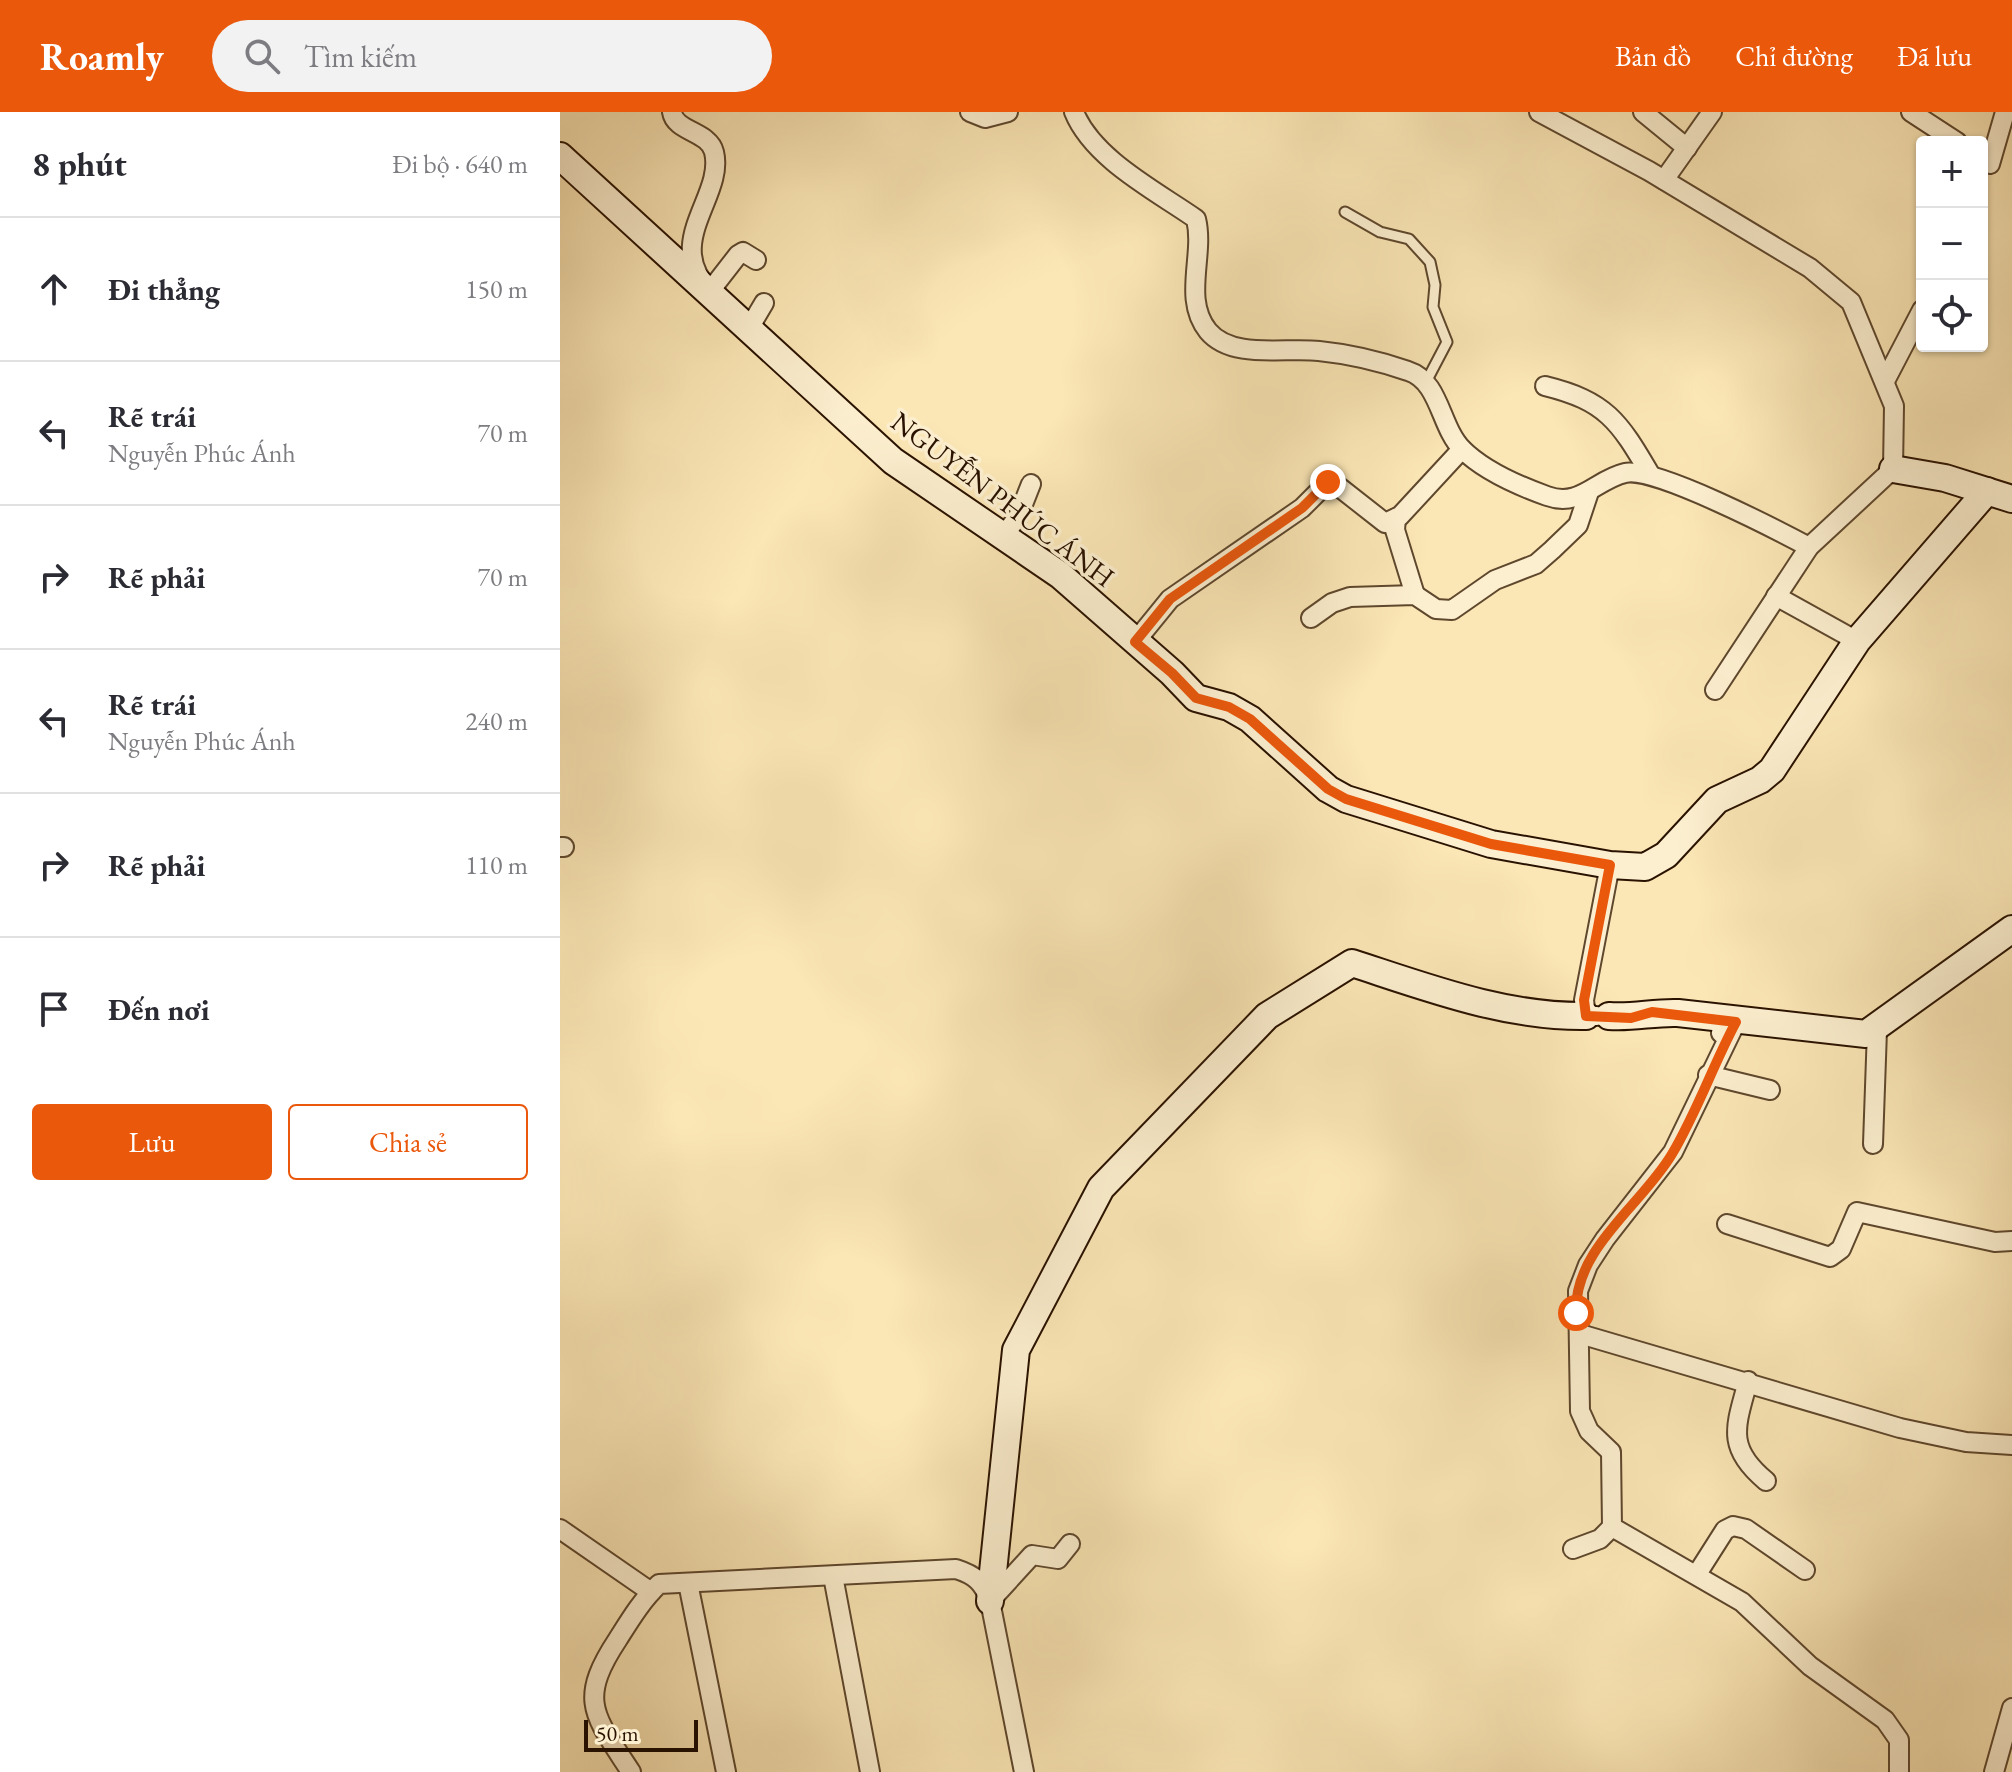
<!DOCTYPE html>
<html lang="vi">
<meta charset="utf-8">
<style>
:root{--surface:#fff;--page:#f2f2f3;--text:#2b2b33;--muted:#7c7c81;--line:#e1e1e2;--accent:#ea580c}
body{margin:0;font-family:"EB Garamond",serif;background:var(--page);color:var(--text)}
.controls{position:absolute;right:24px;top:24px;display:grid;overflow:hidden;border-radius:8px;box-shadow:0 2px 6px #0004}
.controls button{width:72px;height:72px;display:grid;place-items:center;padding:0;border:0;border-bottom:2px solid var(--line);background:var(--surface);color:var(--text);font:40px sans-serif}
.scale{position:absolute;left:24px;bottom:20px;width:114px;box-sizing:border-box;padding-left:8px;border:4px solid #2a1200;border-top:0;font-size:22px;line-height:28px;white-space:nowrap;color:#2a1200;-webkit-text-stroke:6px #fcefcf;paint-order:stroke}
.stop{position:absolute;width:24px;height:24px;margin:-18px;border:6px solid #ea580c;border-radius:50%;background:#fff}
.stop.end{background:#ea580c;border-color:#fff;box-shadow:0 2px 8px #0008}
.list{margin:0;padding:0;list-style:none}
h2{display:flex;justify-content:space-between;align-items:center;height:104px;margin:0;padding:0 32px;font-size:34px}
h2 small{font-size:26px;font-weight:400;color:var(--muted)}
.list li{display:grid;grid-template-columns:52px 1fr auto;gap:24px;align-items:center;box-sizing:border-box;height:144px;padding:0 32px;border-top:2px solid var(--line)}
.list b{display:block;font-size:30px;white-space:nowrap}
.list p{margin:0;font-size:26px;white-space:nowrap;color:var(--muted)}
.list em{font-size:26px;font-style:normal;color:var(--muted)}
.actions{display:flex;gap:16px;padding:24px 32px}
.actions a{flex:1;padding:18px 0;border:2px solid var(--accent);border-radius:8px;text-align:center;font-size:28px;color:var(--accent)}
.actions .main{background:var(--accent);color:#fff}
.icon{flex:none;width:44px;height:44px;fill:none;stroke:currentColor;stroke-width:2;stroke-linecap:round;stroke-linejoin:round}
.map{position:relative;flex:none;width:1452px;height:1660px;overflow:hidden}
header{display:flex;align-items:center;gap:48px;box-sizing:border-box;height:112px;padding:0 40px;background:var(--accent);color:#fff}
header strong{font-size:38px}
nav{display:flex;gap:44px;margin-inline-start:auto;font-size:28px}
.search{width:560px;height:72px;background:var(--page);display:flex;align-items:center;gap:20px;box-sizing:border-box;padding:0 28px;border-radius:44px;color:var(--muted);font-size:30px}
main{display:flex}
aside{flex:1;background:var(--surface)}
.map>svg:first-child{display:block}
</style>
<header>
<strong>Roamly</strong>
<div class="search"><svg class="icon" aria-label="search" viewBox="0 0 24 24"><circle cx="10" cy="10" r="6"/><path d="M15 15l6 6"/></svg>Tìm kiếm</div>
<nav><a>Bản đồ</a><a>Chỉ đường</a><a>Đã lưu</a></nav>
</header>
<main>
<aside>
<h2>8 phút<small>Đi bộ · 640 m</small></h2>
<ul class="list">
<li><svg class="icon" aria-label="ahead" viewBox="0 0 24 24"><path d="M12 20V5M6 11l6-6 6 6"/></svg><div><b>Đi thẳng</b></div><em>150 m</em></li>
<li><svg class="icon" aria-label="left" viewBox="0 0 24 24"><path d="M17 20v-9H6M10 6l-5 5 5 5"/></svg><div><b>Rẽ trái</b><p>Nguyễn Phúc Ánh</p></div><em>70 m</em></li>
<li><svg class="icon" aria-label="right" viewBox="0 0 24 24"><path d="M7 20v-9h11M14 6l5 5-5 5"/></svg><div><b>Rẽ phải</b></div><em>70 m</em></li>
<li><svg class="icon" aria-label="left" viewBox="0 0 24 24"><path d="M17 20v-9H6M10 6l-5 5 5 5"/></svg><div><b>Rẽ trái</b><p>Nguyễn Phúc Ánh</p></div><em>240 m</em></li>
<li><svg class="icon" aria-label="right" viewBox="0 0 24 24"><path d="M7 20v-9h11M14 6l5 5-5 5"/></svg><div><b>Rẽ phải</b></div><em>110 m</em></li>
<li><svg class="icon" aria-label="arrive" viewBox="0 0 24 24"><path d="M6 21V4h12l-3 4 3 4H6"/></svg><div><b>Đến nơi</b></div></li>
</ul>
<div class="actions"><a class="main">Lưu</a><a>Chia sẻ</a></div>
</aside>
<div class="map">
<svg width="1452" height="1660" viewBox="0 0 1452 1660">
<rect width="100%" height="100%" fill="#fbe6b5"/>
<filter id="stains"><feTurbulence type="fractalNoise" baseFrequency=".0025" numOctaves="4"/><feColorMatrix values="0 0 0 0 .2 0 0 0 0 .09 0 0 0 0 .02 0 0 0 .5 -.17"/></filter>
<radialGradient id="worn" r=".72"><stop offset=".6" stop-color="#630" stop-opacity="0"/><stop offset="1" stop-color="#630" stop-opacity=".3"/></radialGradient>
<g fill="none" stroke-linecap="round" stroke-linejoin="round">
<!-- lane casing -->
<g stroke="#5e472d" stroke-width="13">
<path id="lane" d="M 785,100 L 820,120 L 849,127 L 870,150 L 875,173 L 873,195 L 887,230 L 866,270"/>
</g>
<!-- street casing -->
<g stroke="#5e472d" stroke-width="22">
<g id="street">
<path d="M 112,0 C 115,20 149,19 154,40 C 165,84 102,130 150,179 L 178,143 L 183,140 L 196,148"/>
<path d="M 410,0 L 425,6 L 448,0"/>
<path d="M 514,0 C 533,47 596,79 636,107 C 645,143 622,187 648,219 C 672,248 726,235 759,239 C 789,242 819,249 848,259 C 880,269 880,315 902,337 C 923,358 959,374 987,384 C 1020,396 1035,368 1065,361 C 1094,354 1219,419 1249,435"/>
<path d="M 979,0 L 1089,59 L 1250,156 L 1291,190 L 1334,294 L 1333,357 L 1249,435 L 1155,578"/>
<path d="M 1083,0 L 1127,36"/>
<path d="M 1351,0 L 1397,30"/>
<path d="M 1422,46 L 1430,52 L 1445,0"/>
<path d="M 1104,68 L 1152,0"/>
<path d="M 188,218 L 204,191"/>
<path d="M 1325,269 L 1362,198"/>
<path d="M 985,274 C 1046,289 1059,309 1090,362"/>
<path d="M 836,406 L 835,418 L 855,483"/>
<path d="M 442,425 L 458,405 L 471,372"/>
<path d="M 1216,484 L 1297,529"/>
<path d="M 751,506 L 772,491 L 790,485 L 855,483 L 876,497 L 892,498 L 935,468 L 976,452 L 992,438 L 1018,413 L 1029,380"/>
<path d="M 575,530 L 610,487 L 742,396 L 768,370 L 774,371 L 825,411 L 840,404 L 902,337"/>
<path d="M 0,735 L 4,735"/>
<path d="M 1037,904 L 1026,904 L 1024,888 L 1050,753"/>
<path d="M 1176,910 L 1166,913 L 1161,921 L 1176,910 L 1113,1040 L 1045,1127 L 1028,1153 L 1018,1179 L 1020,1299 L 1029,1319 L 1051,1340 L 1052,1415 L 1182,1490 L 1250,1554 L 1325,1608 L 1339,1628 L 1339,1660"/>
<path d="M 1148,963 L 1210,978"/>
<path d="M 1313,1032 L 1317,918"/>
<path d="M 1167,1112 L 1270,1145 L 1281,1137 L 1297,1100 L 1435,1130 L 1452,1129"/>
<path d="M 1020,1222 L 1340,1316 L 1406,1330 L 1452,1333"/>
<path d="M 1188,1269 C 1176,1314 1165,1335 1206,1369"/>
<path d="M 0,1417 L 91,1480"/>
<path d="M 1013,1437 L 1040,1427 L 1052,1415"/>
<path d="M 1137,1462 L 1165,1418 L 1173,1414 L 1186,1417 L 1245,1458"/>
<path d="M 273,1464 L 310,1660"/>
<path d="M 128,1471 L 166,1660"/>
<path d="M 430,1489 L 472,1443 L 498,1447 L 510,1432"/>
<path d="M 71,1660 C 34,1603 17,1589 58,1527 C 70,1508 82,1488 99,1472 L 396,1457 C 415,1463 423,1470 430,1489 L 464,1660"/>
<path d="M 1434,1660 L 1452,1596"/>
</g>
</g>
<!-- secondary casing -->
<g stroke="#2a1200" stroke-width="30">
<g id="secondary">
<path d="M 0,44 L 333,349 L 500,463 L 612,561 L 636,586 L 669,595 L 690,607 L 768,677 L 786,687 L 931,732 L 1050,753 L 1085,755 L 1106,743 L 1157,688 L 1200,668 L 1212,658 L 1297,529 L 1427,379"/>
<path d="M 1333,357 L 1385,366 L 1452,387"/>
<path d="M 1049,904 C 1073,906 1094,900 1118,901 L 1306,922 L 1452,817"/>
<path d="M 430,1489 L 456,1238 L 541,1076 L 707,904 L 792,851 C 869,876 945,905 1026,904"/>
</g>
</g>
<!-- lane -->
<use href="#lane" stroke="#fcefcf" stroke-width="9"/>
<!-- street -->
<use href="#street" stroke="#fcefcf" stroke-width="18"/>
<!-- secondary -->
<use href="#secondary" stroke="#fcefcf" stroke-width="26"/>
</g>
<g fill="none" stroke-linecap="round" stroke-linejoin="round">
<!-- route -->
<path stroke="#ea580c" stroke-width="10" d="M 768,370 L 742,396 L 610,487 L 575,530 L 612,561 L 636,586 L 669,595 L 690,607 L 768,677 L 786,687 L 931,732 L 1050,753 L 1024,888 L 1026,904 L 1071,906 L 1092,900 L 1176,910 C 1153,953 1137,1000 1112,1042 C 1082,1093 1014,1136 1016,1201"/>
</g>
<g text-anchor="middle" stroke-width="7" stroke-linejoin="round" paint-order="stroke">
<!-- street labels -->
<g font-size="28" fill="#2a1200" stroke="#fcefcf">
<text transform="translate(443 387) rotate(37)" y="10">NGUYỄN PHÚC ÁNH</text>
</g>
</g>
<rect width="100%" height="100%" filter="url(#stains)"/>
<rect width="100%" height="100%" fill="url(#worn)"/>
</svg>
<div class="controls">
<button>+</button>
<button>−</button>
<button><svg class="icon" aria-label="locate" viewBox="0 0 24 24"><circle cx="12" cy="12" r="6"/><path d="M12 2v4M12 18v4M2 12h4M18 12h4"/></svg></button>
</div>
<div class="scale">50 m</div>
<div class="stop" style="left:1016px;top:1201px"></div>
<div class="stop end" style="left:768px;top:370px"></div>
</div>
</main>
